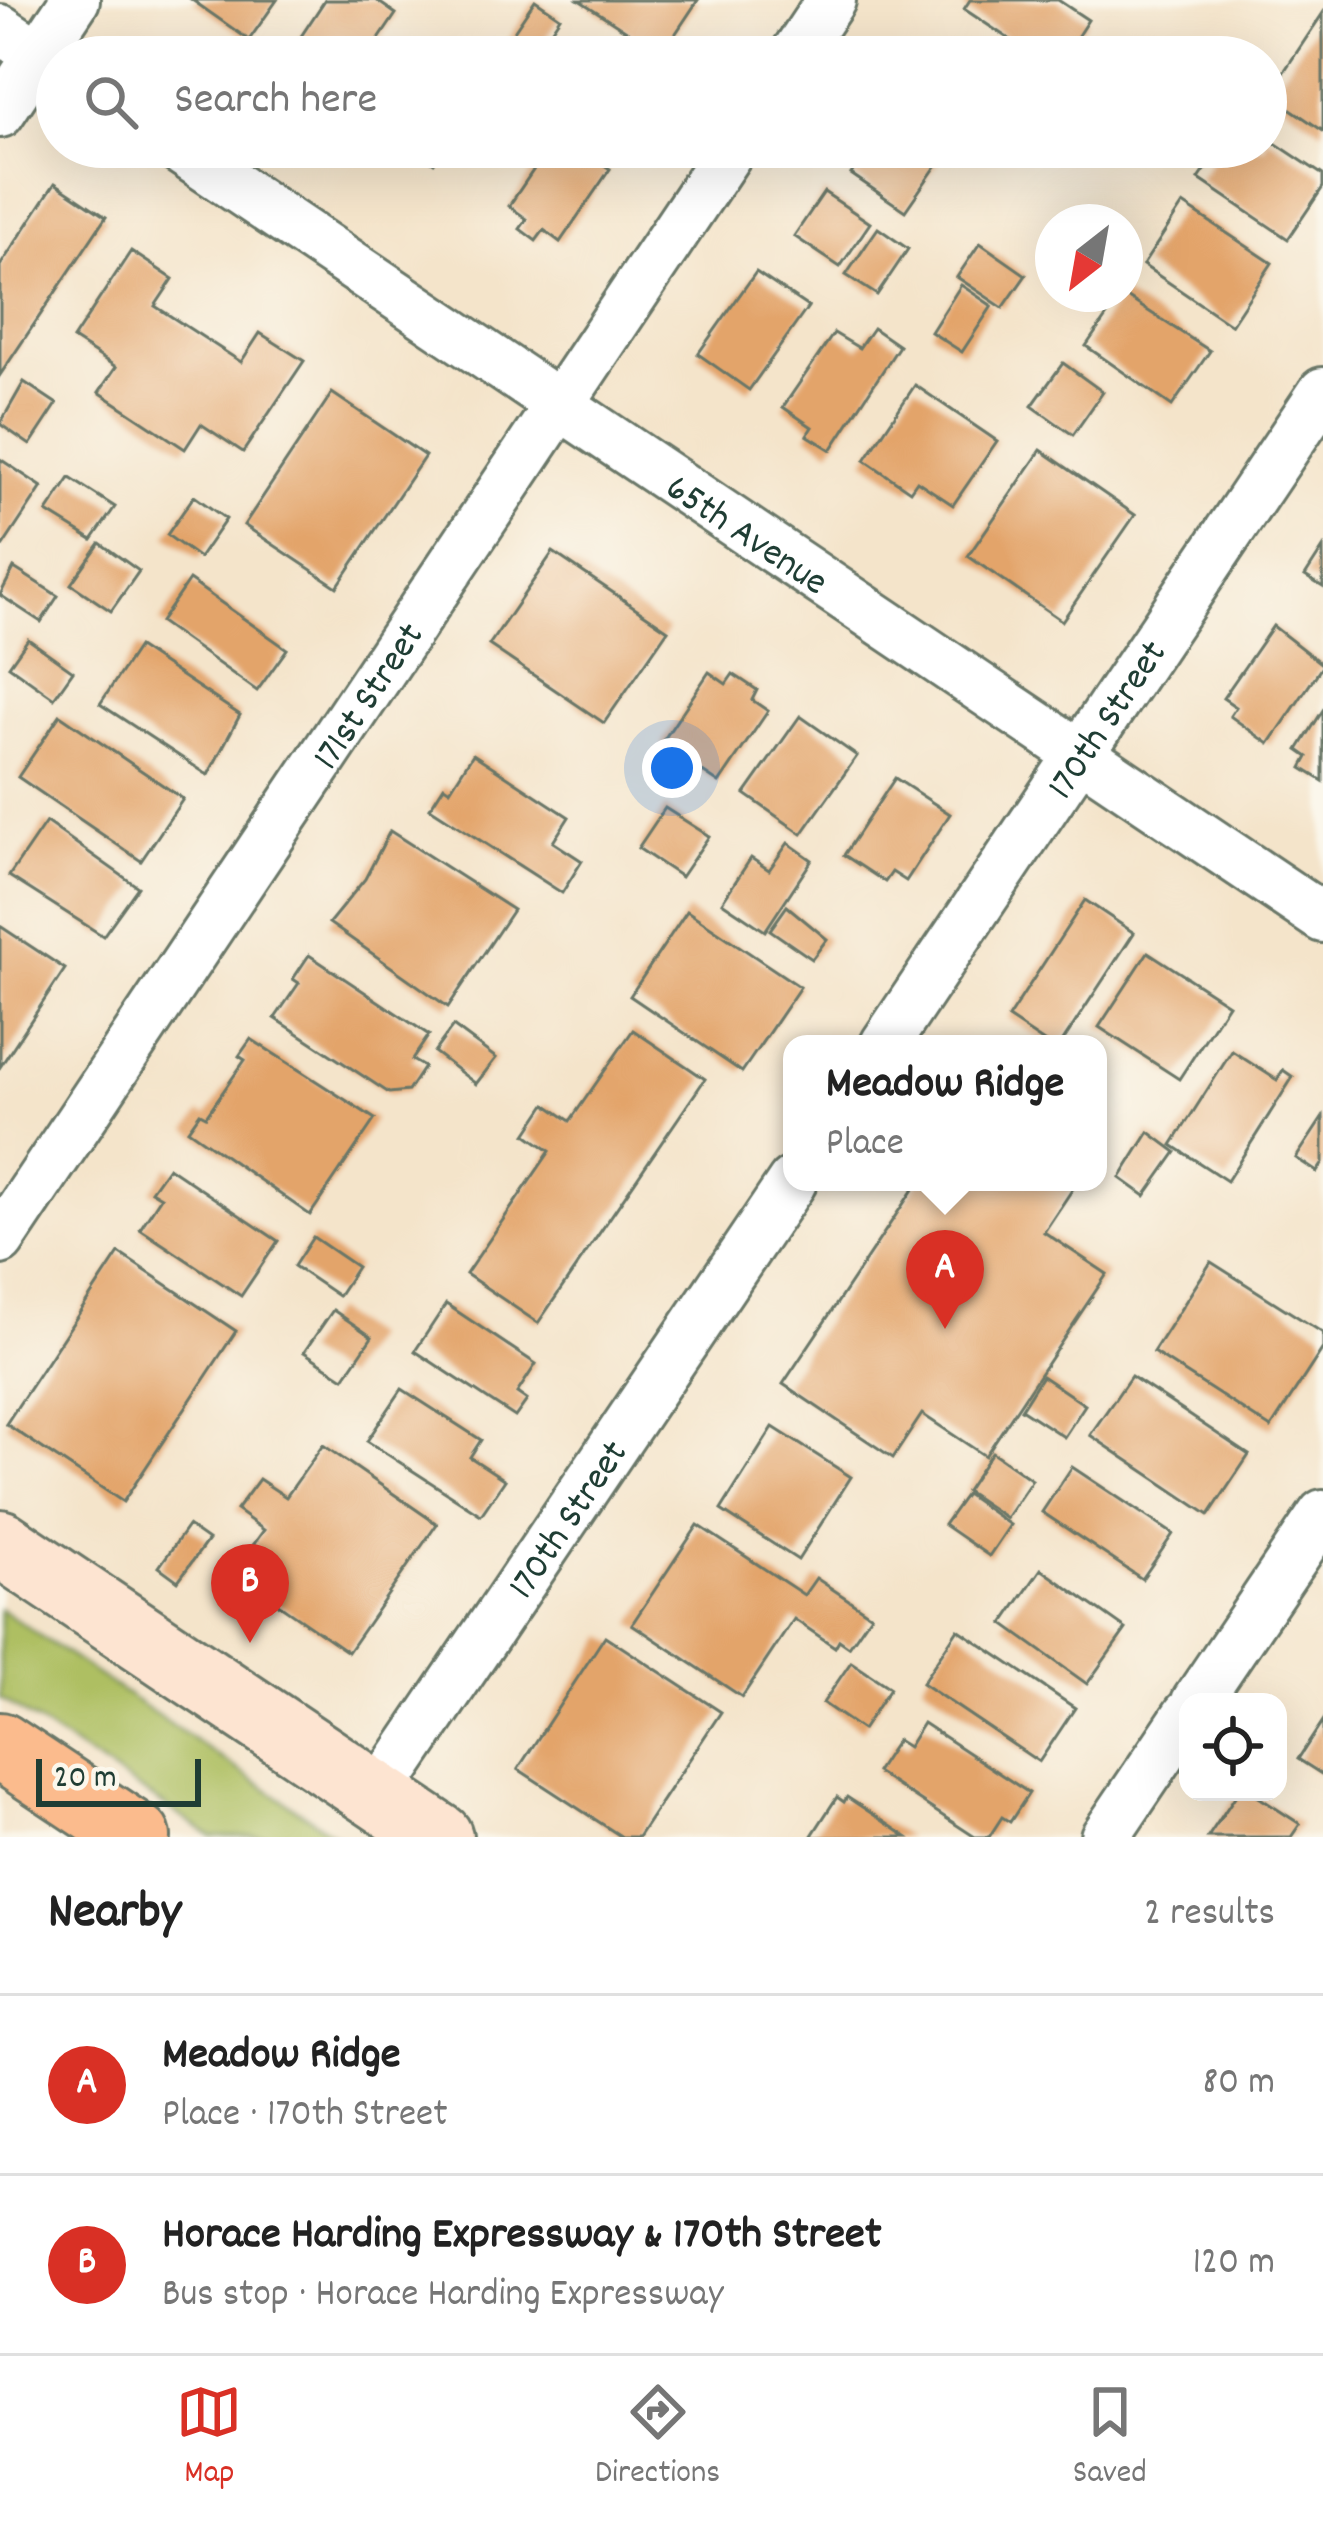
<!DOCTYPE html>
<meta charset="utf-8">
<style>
:root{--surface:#fff;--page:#f2f2f2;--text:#222;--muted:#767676;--line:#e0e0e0;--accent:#d93025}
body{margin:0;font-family:Dekko,sans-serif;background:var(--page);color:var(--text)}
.controls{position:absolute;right:36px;bottom:36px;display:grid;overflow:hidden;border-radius:24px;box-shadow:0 12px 48px #0002}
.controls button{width:108px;height:108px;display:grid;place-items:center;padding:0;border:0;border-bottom:3px solid var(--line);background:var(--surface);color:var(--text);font:60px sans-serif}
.compass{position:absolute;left:1035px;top:204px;width:108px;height:108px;border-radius:50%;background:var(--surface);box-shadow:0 12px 48px #0002;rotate:211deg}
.scale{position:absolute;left:36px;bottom:30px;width:165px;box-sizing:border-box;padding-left:12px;border:6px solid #1f3d34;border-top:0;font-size:33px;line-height:42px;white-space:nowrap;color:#1f3d34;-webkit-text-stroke:9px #fbf7ec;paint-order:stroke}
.you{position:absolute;left:672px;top:768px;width:42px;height:42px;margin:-30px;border:9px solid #fff;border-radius:50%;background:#1a73e8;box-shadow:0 0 0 18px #1a73e833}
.badge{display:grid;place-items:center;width:78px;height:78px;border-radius:50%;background:var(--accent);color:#fff;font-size:39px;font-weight:700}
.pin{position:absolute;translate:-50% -99px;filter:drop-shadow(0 3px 6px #0008)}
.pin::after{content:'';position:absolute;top:63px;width:42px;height:36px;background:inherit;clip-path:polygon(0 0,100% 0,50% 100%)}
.popup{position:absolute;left:783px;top:1035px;width:324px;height:156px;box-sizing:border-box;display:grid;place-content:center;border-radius:24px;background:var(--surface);filter:drop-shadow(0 3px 9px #0005);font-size:39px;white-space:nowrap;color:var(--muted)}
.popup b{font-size:45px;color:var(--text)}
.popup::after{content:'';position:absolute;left:50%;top:100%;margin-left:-24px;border:24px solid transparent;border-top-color:var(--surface)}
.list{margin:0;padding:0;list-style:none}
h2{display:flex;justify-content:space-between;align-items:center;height:156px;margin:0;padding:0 48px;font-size:51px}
h2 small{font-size:39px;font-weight:400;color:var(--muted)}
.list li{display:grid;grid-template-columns:78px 1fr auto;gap:36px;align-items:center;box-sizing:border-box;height:180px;padding:0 48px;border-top:3px solid var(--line)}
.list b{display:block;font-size:45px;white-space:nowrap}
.list p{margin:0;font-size:39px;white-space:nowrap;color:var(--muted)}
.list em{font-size:39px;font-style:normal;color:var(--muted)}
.icon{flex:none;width:66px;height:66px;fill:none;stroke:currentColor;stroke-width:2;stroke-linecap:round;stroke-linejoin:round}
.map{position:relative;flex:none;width:1323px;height:1837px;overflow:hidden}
.search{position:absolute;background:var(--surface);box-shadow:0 12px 48px #0002;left:36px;right:36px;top:36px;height:132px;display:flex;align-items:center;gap:30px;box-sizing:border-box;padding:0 42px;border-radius:66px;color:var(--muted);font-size:45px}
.sheet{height:516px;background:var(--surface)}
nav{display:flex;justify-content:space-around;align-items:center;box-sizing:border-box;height:168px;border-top:3px solid var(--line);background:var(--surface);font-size:33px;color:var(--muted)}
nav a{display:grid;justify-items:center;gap:6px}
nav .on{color:var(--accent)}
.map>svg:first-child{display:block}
</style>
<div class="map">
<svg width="1323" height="1837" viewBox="0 0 1323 1837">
<rect width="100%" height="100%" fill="#fbf7ec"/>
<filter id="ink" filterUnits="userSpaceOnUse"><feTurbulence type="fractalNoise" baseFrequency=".00833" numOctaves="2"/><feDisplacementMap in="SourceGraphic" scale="24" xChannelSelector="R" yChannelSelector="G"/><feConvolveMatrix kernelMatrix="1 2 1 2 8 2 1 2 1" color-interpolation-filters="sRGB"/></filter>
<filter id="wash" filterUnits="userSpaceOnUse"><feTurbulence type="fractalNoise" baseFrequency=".004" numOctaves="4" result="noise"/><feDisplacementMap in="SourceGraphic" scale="48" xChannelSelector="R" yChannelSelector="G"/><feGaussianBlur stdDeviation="2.7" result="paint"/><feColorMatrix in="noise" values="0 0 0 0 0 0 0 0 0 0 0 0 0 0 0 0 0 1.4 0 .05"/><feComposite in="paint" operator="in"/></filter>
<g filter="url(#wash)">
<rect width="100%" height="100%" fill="#f4e4ca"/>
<!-- green -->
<path fill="#aebf62" stroke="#667e4b" stroke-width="3" d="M 0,1609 L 338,1837 L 212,1837 L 0,1698 Z"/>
<g id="blocks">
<!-- building -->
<g fill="#e3a46a">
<path d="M 192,0 L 277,0 L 249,40 Z"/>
<path d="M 325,0 L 376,0 L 396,14 L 367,57 L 295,57 L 290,53 Z"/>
<path d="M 535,0 L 560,17 L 533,57 L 508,57 L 500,52 Z"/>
<path d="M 579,0 L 698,0 L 662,54 Z"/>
<path d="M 970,0 L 1058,0 L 1088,20 L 1064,57 L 1036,57 L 964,9 Z"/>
<path d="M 1323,13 L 1323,131 L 1269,94 Z"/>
<path d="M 437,41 L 460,57 L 426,57 Z"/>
<path d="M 1266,137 L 1323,175 L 1323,187 L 1288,239 L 1199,179 L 1221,147 L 1266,147 Z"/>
<path d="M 387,147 L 445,147 L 434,163 L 416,150 L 409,161 Z"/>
<path d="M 549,147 L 588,147 L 585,152 L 610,169 L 560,242 L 544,230 L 536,241 L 520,229 L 527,219 L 509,206 Z"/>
<path d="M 870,147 L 916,147 L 939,162 L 905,211 L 851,174 Z"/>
<path d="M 55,183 L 106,217 L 0,375 L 0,266 Z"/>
<path d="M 824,192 L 870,223 L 840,267 L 794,236 Z"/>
<path d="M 1183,204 L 1272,263 L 1231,325 L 1143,265 Z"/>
<path d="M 878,228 L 908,249 L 877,295 L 846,275 Z"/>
<path d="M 980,243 L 1026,275 L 1003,308 L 957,277 Z"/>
<path d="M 131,251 L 173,279 L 155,306 L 241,362 L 260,333 L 304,361 L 243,452 L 201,424 L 185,449 L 99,392 L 116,367 L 73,339 Z"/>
<path d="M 756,272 L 808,307 L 749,390 L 698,354 Z"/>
<path d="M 961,285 L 992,306 L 962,352 L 931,332 Z"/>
<path d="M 1122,294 L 1210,351 L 1172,406 L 1086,346 Z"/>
<path d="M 873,328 L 899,346 L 831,450 L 807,435 L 812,427 L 783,407 L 834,333 L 859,348 Z"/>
<path d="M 1063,363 L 1103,392 L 1073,435 L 1032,406 Z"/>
<path d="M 24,382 L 57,404 L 30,445 L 0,424 Z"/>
<path d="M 915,385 L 997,441 L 953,505 L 917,481 L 910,491 L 865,460 Z"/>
<path d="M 332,393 L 425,456 L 337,587 L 244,525 Z"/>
<path d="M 1041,450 L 1135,515 L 1062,621 L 968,556 Z"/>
<path d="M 0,459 L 42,487 L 3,546 L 0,543 Z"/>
<path d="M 70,478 L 115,507 L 92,540 L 47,512 Z"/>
<path d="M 194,496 L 226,519 L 199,558 L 167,535 Z"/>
<path d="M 100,543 L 139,571 L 111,611 L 71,584 Z"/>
<path d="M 1323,548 L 1323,587 L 1305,576 Z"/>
<path d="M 553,552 L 668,630 L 604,723 L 489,645 Z"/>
<path d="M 14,568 L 58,596 L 41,622 L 0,595 Z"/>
<path d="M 189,580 L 287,649 L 257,691 L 160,622 Z"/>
<path d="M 1273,626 L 1323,665 L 1269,744 L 1230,716 L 1236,707 L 1223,698 Z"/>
<path d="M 28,639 L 73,671 L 54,698 L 9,666 Z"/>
<path d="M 138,647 L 240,715 L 208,775 L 100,704 Z"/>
<path d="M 709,672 L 726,684 L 733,674 L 757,690 L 752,700 L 768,711 L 719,783 L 661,744 Z"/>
<path d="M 1323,710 L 1323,781 L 1302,768 L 1308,757 L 1298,750 Z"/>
<path d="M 60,715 L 183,799 L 141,861 L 18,777 Z"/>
<path d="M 800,716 L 857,756 L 802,834 L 745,794 Z"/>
<path d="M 473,754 L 569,817 L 553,842 L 582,861 L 562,893 L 430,808 L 444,786 L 450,790 Z"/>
<path d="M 895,778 L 950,814 L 906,881 L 892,872 L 885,882 L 844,855 Z"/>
<path d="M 665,808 L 709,836 L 681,877 L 638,848 Z"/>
<path d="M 46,822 L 138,887 L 103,936 L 9,876 Z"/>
<path d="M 390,831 L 513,910 L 448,1007 L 329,923 L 365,879 Z"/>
<path d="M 788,843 L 812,860 L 765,931 L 722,902 L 751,858 L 769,870 Z"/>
<path d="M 1085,900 L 1134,933 L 1061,1044 L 1047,1044 L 1008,1018 Z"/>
<path d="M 787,906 L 827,939 L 812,959 L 770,930 Z"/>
<path d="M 687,911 L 800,987 L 742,1072 L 630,996 Z"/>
<path d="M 0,926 L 65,969 L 0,1067 Z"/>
<path d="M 1148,952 L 1228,1004 L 1179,1079 L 1099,1027 Z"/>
<path d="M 309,955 L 429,1035 L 412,1060 L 424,1067 L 408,1091 L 389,1093 L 275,1018 L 299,983 L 293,979 Z"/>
<path d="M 453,1026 L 496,1058 L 476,1084 L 434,1052 Z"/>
<path d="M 633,1030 L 705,1079 L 538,1323 L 466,1274 L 550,1151 L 526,1134 L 546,1104 L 570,1121 Z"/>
<path d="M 251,1039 L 375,1119 L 310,1215 L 188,1130 L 200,1113 L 206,1116 L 245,1060 L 239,1056 Z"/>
<path d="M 1232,1051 L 1277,1080 L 1283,1070 L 1293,1077 L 1227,1181 L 1172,1145 Z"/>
<path d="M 1323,1117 L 1323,1163 L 1317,1172 L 1296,1158 Z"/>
<path d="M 1149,1132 L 1176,1152 L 1145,1196 L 1120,1178 Z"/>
<path d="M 168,1167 L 278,1241 L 241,1296 L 140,1229 L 161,1197 L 151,1191 Z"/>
<path d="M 918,1182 L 1067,1182 L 1074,1187 L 1044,1232 L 1107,1274 L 985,1456 L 922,1414 L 893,1458 L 783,1384 Z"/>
<path d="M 313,1237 L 357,1267 L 338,1296 L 294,1266 Z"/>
<path d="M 119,1253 L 236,1331 L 123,1502 L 6,1424 Z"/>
<path d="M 1211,1262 L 1323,1333 L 1323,1348 L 1271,1428 L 1153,1352 Z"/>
<path d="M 446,1304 L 536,1364 L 517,1393 L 527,1400 L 515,1417 L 415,1351 Z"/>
<path d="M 333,1310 L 372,1337 L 344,1378 L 304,1352 Z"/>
<path d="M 1042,1376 L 1085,1405 L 1064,1437 L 1021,1409 Z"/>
<path d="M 1131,1376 L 1249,1455 L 1209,1515 L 1090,1435 Z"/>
<path d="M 402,1389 L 481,1440 L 470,1457 L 505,1480 L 481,1515 L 367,1441 Z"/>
<path d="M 773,1427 L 851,1477 L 798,1560 L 721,1510 Z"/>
<path d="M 323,1445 L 437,1524 L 348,1652 L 233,1573 L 264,1530 L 236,1510 L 259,1479 L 286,1497 Z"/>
<path d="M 992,1452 L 1032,1480 L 1006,1518 L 966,1491 Z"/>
<path d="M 1072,1467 L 1173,1534 L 1142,1579 L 1042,1512 Z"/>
<path d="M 966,1494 L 1010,1525 L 989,1556 L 944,1525 Z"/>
<path d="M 698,1525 L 804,1595 L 816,1578 L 871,1615 L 849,1647 L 839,1640 L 835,1647 L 794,1619 L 742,1697 L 632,1624 Z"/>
<path d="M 188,1526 L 208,1540 L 178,1581 L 159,1567 Z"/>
<path d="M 1041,1569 L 1126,1629 L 1087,1684 L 1003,1624 Z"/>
<path d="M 958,1629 L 1075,1708 L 1039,1762 L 922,1683 Z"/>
<path d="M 605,1636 L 721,1712 L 638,1837 L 622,1837 L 518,1769 Z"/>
<path d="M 851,1662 L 890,1688 L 862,1730 L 823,1703 Z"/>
<path d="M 1323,1721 L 1323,1775 L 1298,1759 Z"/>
<path d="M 923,1723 L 1029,1793 L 1010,1822 L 1002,1817 L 989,1837 L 975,1837 L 876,1772 L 897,1740 L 908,1747 Z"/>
<path d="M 1238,1792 L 1251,1792 L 1300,1824 L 1291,1837 L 1208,1837 Z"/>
<path d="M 837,1797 L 844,1802 L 847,1797 L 907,1837 L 811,1837 Z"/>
</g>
</g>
</g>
<g filter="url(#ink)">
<use href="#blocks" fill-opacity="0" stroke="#6a7768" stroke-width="3"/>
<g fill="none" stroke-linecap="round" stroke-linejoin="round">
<!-- street casing -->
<g stroke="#6a7768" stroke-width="54">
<g id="street">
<path d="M 0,29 L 57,67"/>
<path d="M 793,57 L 831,0"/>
<path d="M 0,113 L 75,0"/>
<path id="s1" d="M 176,147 L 1323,918"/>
<path id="s2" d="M 885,1044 L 1323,392"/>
<path id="s3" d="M 0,1240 L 732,147"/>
<path d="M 1196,1702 L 1323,1514"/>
<path id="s4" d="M 377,1796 L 792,1182"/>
<path d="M 1105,1837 L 1188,1714"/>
</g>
</g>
<!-- secondary casing -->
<g stroke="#6a7768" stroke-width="72">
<path id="secondary" d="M 0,1543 L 439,1837"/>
</g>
<!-- highway casing -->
<g stroke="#6a7768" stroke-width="72">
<path id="highway" d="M 0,1746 L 137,1837"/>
</g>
<!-- street -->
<use href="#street" stroke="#fff" stroke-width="48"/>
<!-- secondary -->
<use href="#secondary" stroke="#fde4d1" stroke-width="66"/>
<!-- highway -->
<use href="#highway" stroke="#fbbb8d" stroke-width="66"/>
</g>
</g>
<g text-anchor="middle" stroke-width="12" stroke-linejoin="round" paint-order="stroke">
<!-- street labels -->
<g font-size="39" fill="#1f3d34" stroke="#fbf7ec">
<text dy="14" stroke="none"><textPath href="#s1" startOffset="690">65th Avenue</textPath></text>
<text dy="14" stroke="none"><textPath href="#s3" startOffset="657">171st Street</textPath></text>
<text dy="14" stroke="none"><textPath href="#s2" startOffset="393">170th Street</textPath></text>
<text dy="14" stroke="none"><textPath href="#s4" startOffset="336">170th Street</textPath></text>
</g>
</g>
</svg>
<div class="controls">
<button><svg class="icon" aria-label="locate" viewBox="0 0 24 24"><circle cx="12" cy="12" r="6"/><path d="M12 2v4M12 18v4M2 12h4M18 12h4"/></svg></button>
</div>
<svg class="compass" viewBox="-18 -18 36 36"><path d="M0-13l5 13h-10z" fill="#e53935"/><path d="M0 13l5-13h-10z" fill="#767676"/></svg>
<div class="scale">20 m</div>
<div class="you"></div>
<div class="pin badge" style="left:945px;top:1329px">A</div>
<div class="popup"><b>Meadow Ridge</b>Place</div>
<div class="pin badge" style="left:250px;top:1643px">B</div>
<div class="search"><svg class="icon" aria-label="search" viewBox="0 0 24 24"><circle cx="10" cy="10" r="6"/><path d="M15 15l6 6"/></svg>Search here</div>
</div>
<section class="sheet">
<h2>Nearby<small>2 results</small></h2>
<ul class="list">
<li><span class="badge">A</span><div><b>Meadow Ridge</b><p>Place · 170th Street</p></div><em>80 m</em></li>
<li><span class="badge">B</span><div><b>Horace Harding Expressway &amp; 170th Street</b><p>Bus stop · Horace Harding Expressway</p></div><em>120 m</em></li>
</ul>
</section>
<nav>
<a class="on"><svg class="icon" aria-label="map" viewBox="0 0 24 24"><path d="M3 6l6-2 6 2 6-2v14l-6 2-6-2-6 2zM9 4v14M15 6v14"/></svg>Map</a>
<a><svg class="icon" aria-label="directions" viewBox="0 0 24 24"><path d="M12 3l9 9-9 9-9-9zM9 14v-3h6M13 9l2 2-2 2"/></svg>Directions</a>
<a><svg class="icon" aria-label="saved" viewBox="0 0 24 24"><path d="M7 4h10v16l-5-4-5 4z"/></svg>Saved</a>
</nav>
